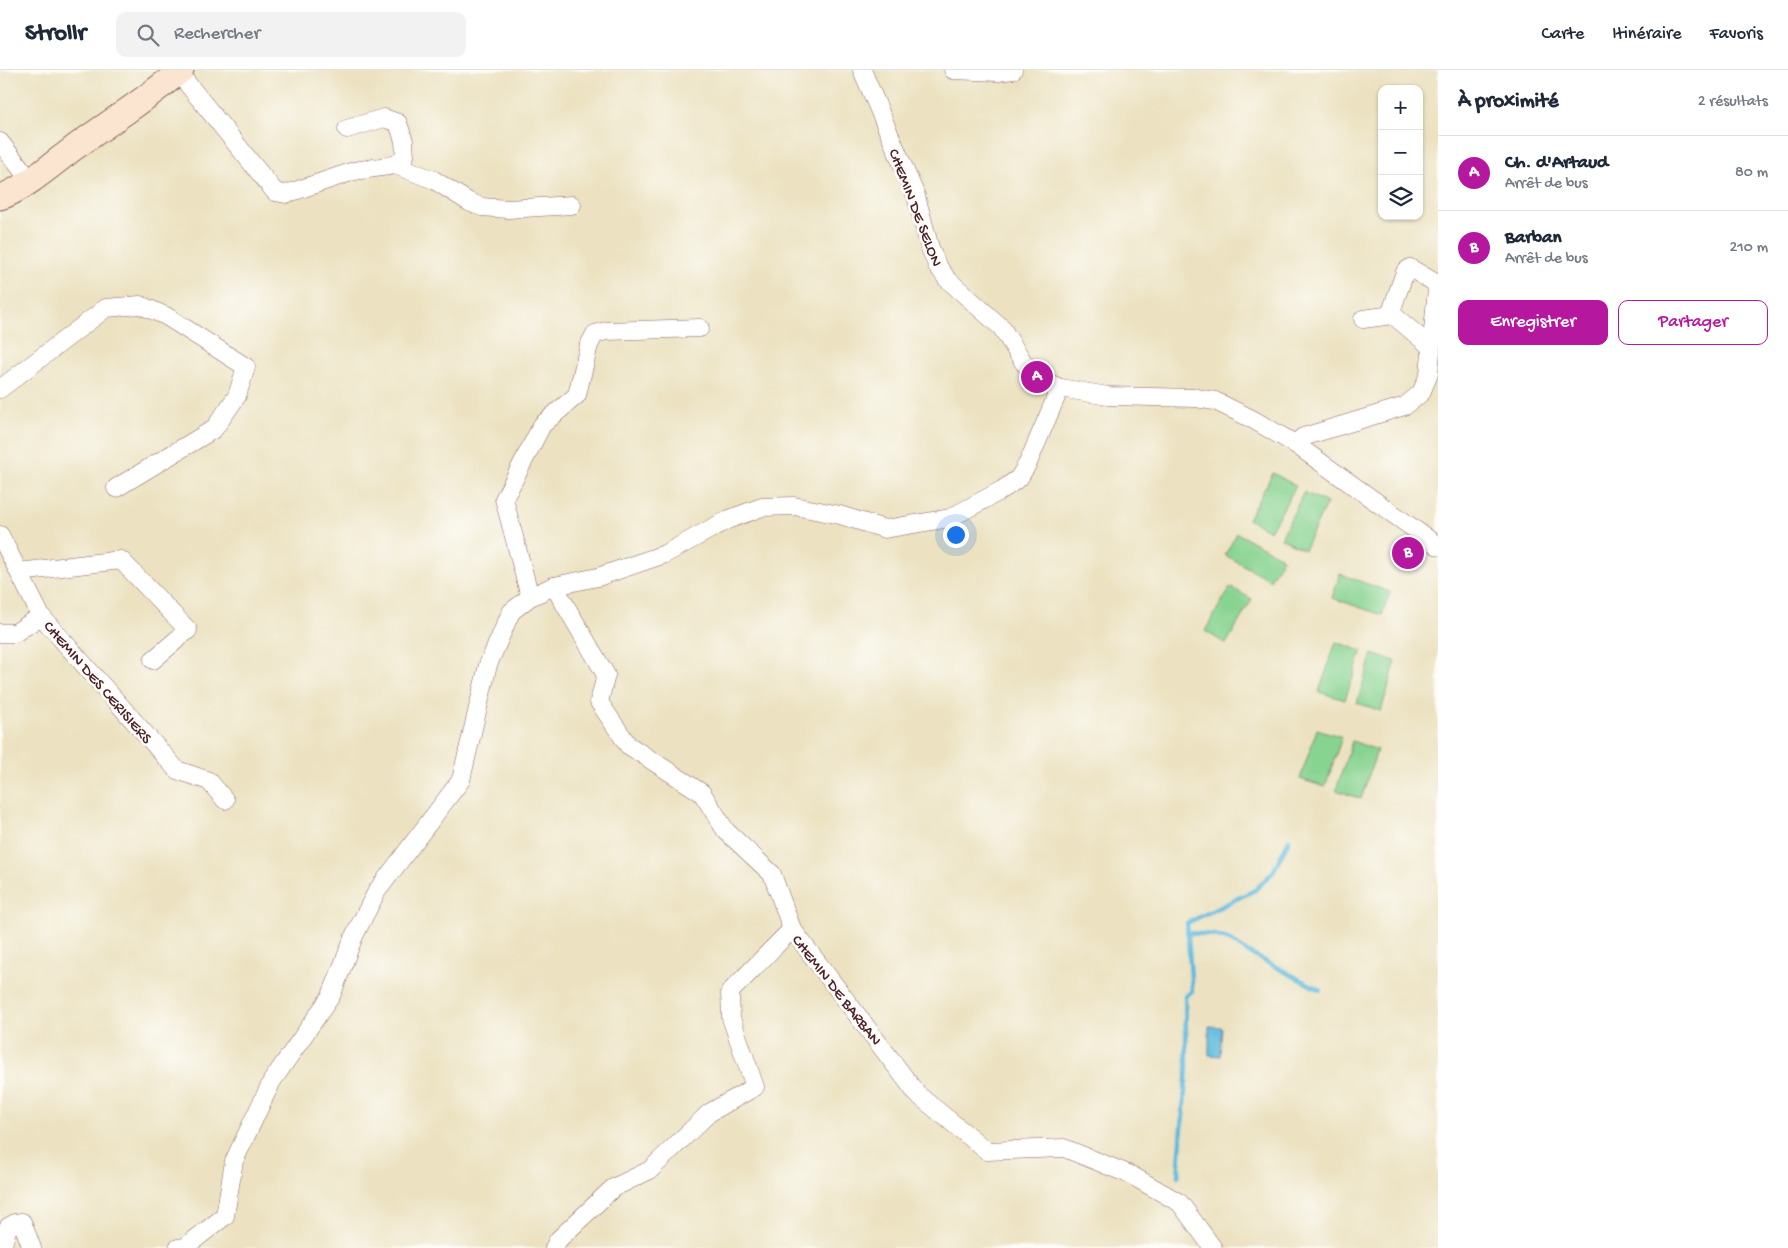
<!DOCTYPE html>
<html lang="fr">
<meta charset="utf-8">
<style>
:root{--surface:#fff;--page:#f2f2f3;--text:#1f2937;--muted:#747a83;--line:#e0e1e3;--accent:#b5179e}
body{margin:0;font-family:"Gochi Hand",sans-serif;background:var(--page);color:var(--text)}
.controls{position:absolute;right:15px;top:15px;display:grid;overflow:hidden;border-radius:10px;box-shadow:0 1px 4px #0004}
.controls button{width:45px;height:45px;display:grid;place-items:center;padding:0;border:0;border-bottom:1px solid var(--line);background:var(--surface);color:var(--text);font:25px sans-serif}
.you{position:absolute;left:955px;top:464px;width:18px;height:18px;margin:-12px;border:4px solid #fff;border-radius:50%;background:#1a73e8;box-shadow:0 0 0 8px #1a73e833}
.badge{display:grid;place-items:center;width:32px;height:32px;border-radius:50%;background:var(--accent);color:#fff;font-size:16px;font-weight:700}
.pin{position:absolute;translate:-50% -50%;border:2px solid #fff;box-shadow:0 1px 5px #0006}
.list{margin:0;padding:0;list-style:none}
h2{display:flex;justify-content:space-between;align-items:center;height:65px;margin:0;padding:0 20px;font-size:21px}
h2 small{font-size:16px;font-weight:400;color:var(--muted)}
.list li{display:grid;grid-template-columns:32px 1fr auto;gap:15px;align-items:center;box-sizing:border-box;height:75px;padding:0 20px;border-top:1px solid var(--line)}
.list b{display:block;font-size:19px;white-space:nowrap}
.list p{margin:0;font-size:16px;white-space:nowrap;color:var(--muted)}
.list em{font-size:16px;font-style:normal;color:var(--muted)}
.actions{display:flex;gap:10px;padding:15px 20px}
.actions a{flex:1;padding:11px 0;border:1px solid var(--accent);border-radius:10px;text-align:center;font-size:18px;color:var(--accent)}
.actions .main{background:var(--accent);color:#fff}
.icon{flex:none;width:28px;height:28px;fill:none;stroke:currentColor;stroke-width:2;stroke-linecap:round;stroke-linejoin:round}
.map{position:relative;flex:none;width:1438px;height:1178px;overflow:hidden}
header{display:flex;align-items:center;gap:30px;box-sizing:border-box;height:70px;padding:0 25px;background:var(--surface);border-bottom:1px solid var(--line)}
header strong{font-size:24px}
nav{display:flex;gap:28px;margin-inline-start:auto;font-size:18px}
.search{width:350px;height:45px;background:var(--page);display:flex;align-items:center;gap:12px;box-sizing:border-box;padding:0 18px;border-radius:10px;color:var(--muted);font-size:19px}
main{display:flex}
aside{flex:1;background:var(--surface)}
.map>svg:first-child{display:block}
</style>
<header>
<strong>Strollr</strong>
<div class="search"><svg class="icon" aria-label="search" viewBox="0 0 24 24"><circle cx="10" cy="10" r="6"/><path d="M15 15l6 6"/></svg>Rechercher</div>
<nav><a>Carte</a><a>Itinéraire</a><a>Favoris</a></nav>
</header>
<main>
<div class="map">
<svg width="1438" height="1178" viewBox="0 0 1438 1178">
<rect width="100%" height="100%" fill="#fdfcf7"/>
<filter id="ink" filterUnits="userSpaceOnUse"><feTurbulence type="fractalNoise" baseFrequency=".02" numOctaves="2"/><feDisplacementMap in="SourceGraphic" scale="10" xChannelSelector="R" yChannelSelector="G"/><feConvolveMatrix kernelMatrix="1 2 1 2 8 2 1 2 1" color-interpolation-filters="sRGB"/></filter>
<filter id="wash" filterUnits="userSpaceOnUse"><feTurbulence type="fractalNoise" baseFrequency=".0096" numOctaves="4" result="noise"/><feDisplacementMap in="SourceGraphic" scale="20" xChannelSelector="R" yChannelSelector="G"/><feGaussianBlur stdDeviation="1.12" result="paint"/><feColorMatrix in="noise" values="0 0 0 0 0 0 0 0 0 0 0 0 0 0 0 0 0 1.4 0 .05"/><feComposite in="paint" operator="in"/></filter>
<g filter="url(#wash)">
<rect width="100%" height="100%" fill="#ece2c1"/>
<!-- green -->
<g fill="#87d390" stroke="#68795e">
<path d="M 1273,403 L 1296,416 L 1270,461 L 1248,449 Z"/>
<path d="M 1304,422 L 1327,433 L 1304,480 L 1281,468 Z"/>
<path d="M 1237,463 L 1283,488 L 1270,510 L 1225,485 Z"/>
<path d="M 1340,504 L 1390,522 L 1382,545 L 1332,528 Z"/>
<path d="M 1230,517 L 1252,529 L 1226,574 L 1205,561 Z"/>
<path d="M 1336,572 L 1362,581 L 1345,630 L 1319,622 Z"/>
<path d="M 1372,584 L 1396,591 L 1381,641 L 1357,633 Z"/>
<path d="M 1317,659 L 1342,667 L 1325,717 L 1300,709 Z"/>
<path d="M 1352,671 L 1377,680 L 1361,729 L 1336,720 Z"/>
</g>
<!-- water -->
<path fill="#5fbadd" stroke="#546c84" d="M 1209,956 L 1222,957 L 1220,986 L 1209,985 Z"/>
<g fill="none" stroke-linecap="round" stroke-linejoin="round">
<!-- stream -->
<g stroke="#5fbadd" stroke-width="4.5">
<path d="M 1188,863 L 1215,865 L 1230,870 L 1249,883 L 1320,920"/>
<path d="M 1178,1106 L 1187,996 L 1185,927 L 1192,921 L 1187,853 L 1255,820 L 1273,802 L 1289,770"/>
</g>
</g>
</g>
<g filter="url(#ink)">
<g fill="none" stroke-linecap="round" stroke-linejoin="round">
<!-- street casing -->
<g stroke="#836360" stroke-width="19">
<g id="street">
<path d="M 862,0 L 916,126 L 930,178 L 937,195 L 947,209 L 1001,257 L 1024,293 L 1037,307 L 1060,318 L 1108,326 L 1196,328 L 1215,331 L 1252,349 L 1295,374 L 1438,476"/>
<path d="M 953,0 L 998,2 L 1013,0"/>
<path d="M 178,2 L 275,122 L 286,124 L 354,101 L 395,95 L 405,86 L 404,71 L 398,53 L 384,48 L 347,59"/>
<path d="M 0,72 L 30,110"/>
<path d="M 395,95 L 434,110 L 469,132 L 482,137 L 508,139 L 572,135"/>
<path d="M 1363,249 L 1393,245"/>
<path d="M 0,319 L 106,238 L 140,235 L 166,246 L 246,297 L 237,326 L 214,359 L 116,418"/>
<path d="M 1295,374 L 1303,367 L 1405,336 L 1421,323 L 1429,304 L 1437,218 L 1434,212 L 1410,198 L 1405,202 L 1392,239 L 1393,245 L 1430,276"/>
<path d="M 0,465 L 41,546 L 177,700 L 209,711 L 225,730"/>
<path d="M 19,502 L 121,490 L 188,560 L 153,590"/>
<path d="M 554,516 L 606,605 L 599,632 L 628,675 L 702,723 L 726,761 L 772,804 L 792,859 L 917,1024 L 987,1081 L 1064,1078 L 1131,1105 L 1180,1133 L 1213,1178"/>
<path d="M 530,527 L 504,429 L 542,355 L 577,325 L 589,275 L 595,264 L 606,261 L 700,258"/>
<path d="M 0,563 L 15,563 L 41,546"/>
<path d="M 2,1178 L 8,1157 L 15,1153 L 22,1152 L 32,1178"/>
<path d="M 178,1178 L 185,1177 L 225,1146 L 234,1091 L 272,1011 L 331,926 L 354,866 L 377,821 L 461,710 L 488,595 L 511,542 L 530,527 L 554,516 L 598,507 L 665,484 L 727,450 L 762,437 L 794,436 L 840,445 L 885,459 L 950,448 L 1002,420 L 1019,408 L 1028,393 L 1060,318"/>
<path d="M 554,1178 L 558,1170 L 613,1118 L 650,1100 L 709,1043 L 755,1017 L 731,948 L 730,922 L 792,859"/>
</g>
</g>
<!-- secondary casing -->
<g stroke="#836360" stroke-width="27">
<path id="secondary" d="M 0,127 C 22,121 55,92 74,78 C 110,52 147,29 181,0"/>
</g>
<!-- street -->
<use href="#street" stroke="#fff" stroke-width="18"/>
<!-- secondary -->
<use href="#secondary" stroke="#fce5d0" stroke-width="25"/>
</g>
</g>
<g text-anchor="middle" stroke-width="5" stroke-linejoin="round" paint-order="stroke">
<!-- street labels -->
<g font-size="16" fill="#4a1f2b" stroke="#fdfcf7">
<text transform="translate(917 137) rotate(69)" y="6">CHEMIN DE SELON</text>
<text transform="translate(99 611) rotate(49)" y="6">CHEMIN DES CERISIERS</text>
<text transform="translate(838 919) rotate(52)" y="6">CHEMIN DE BARBAN</text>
</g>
</g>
</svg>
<div class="controls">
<button>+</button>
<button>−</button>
<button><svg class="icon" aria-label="layers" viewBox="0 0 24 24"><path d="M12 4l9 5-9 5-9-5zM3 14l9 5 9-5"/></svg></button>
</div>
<div class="you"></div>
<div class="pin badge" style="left:1037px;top:307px">A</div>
<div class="pin badge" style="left:1408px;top:483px">B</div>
</div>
<aside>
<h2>À proximité<small>2 résultats</small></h2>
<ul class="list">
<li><span class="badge">A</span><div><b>Ch. d'Artaud</b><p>Arrêt de bus</p></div><em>80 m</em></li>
<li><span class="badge">B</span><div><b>Barban</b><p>Arrêt de bus</p></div><em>210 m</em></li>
</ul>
<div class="actions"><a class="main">Enregistrer</a><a>Partager</a></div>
</aside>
</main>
